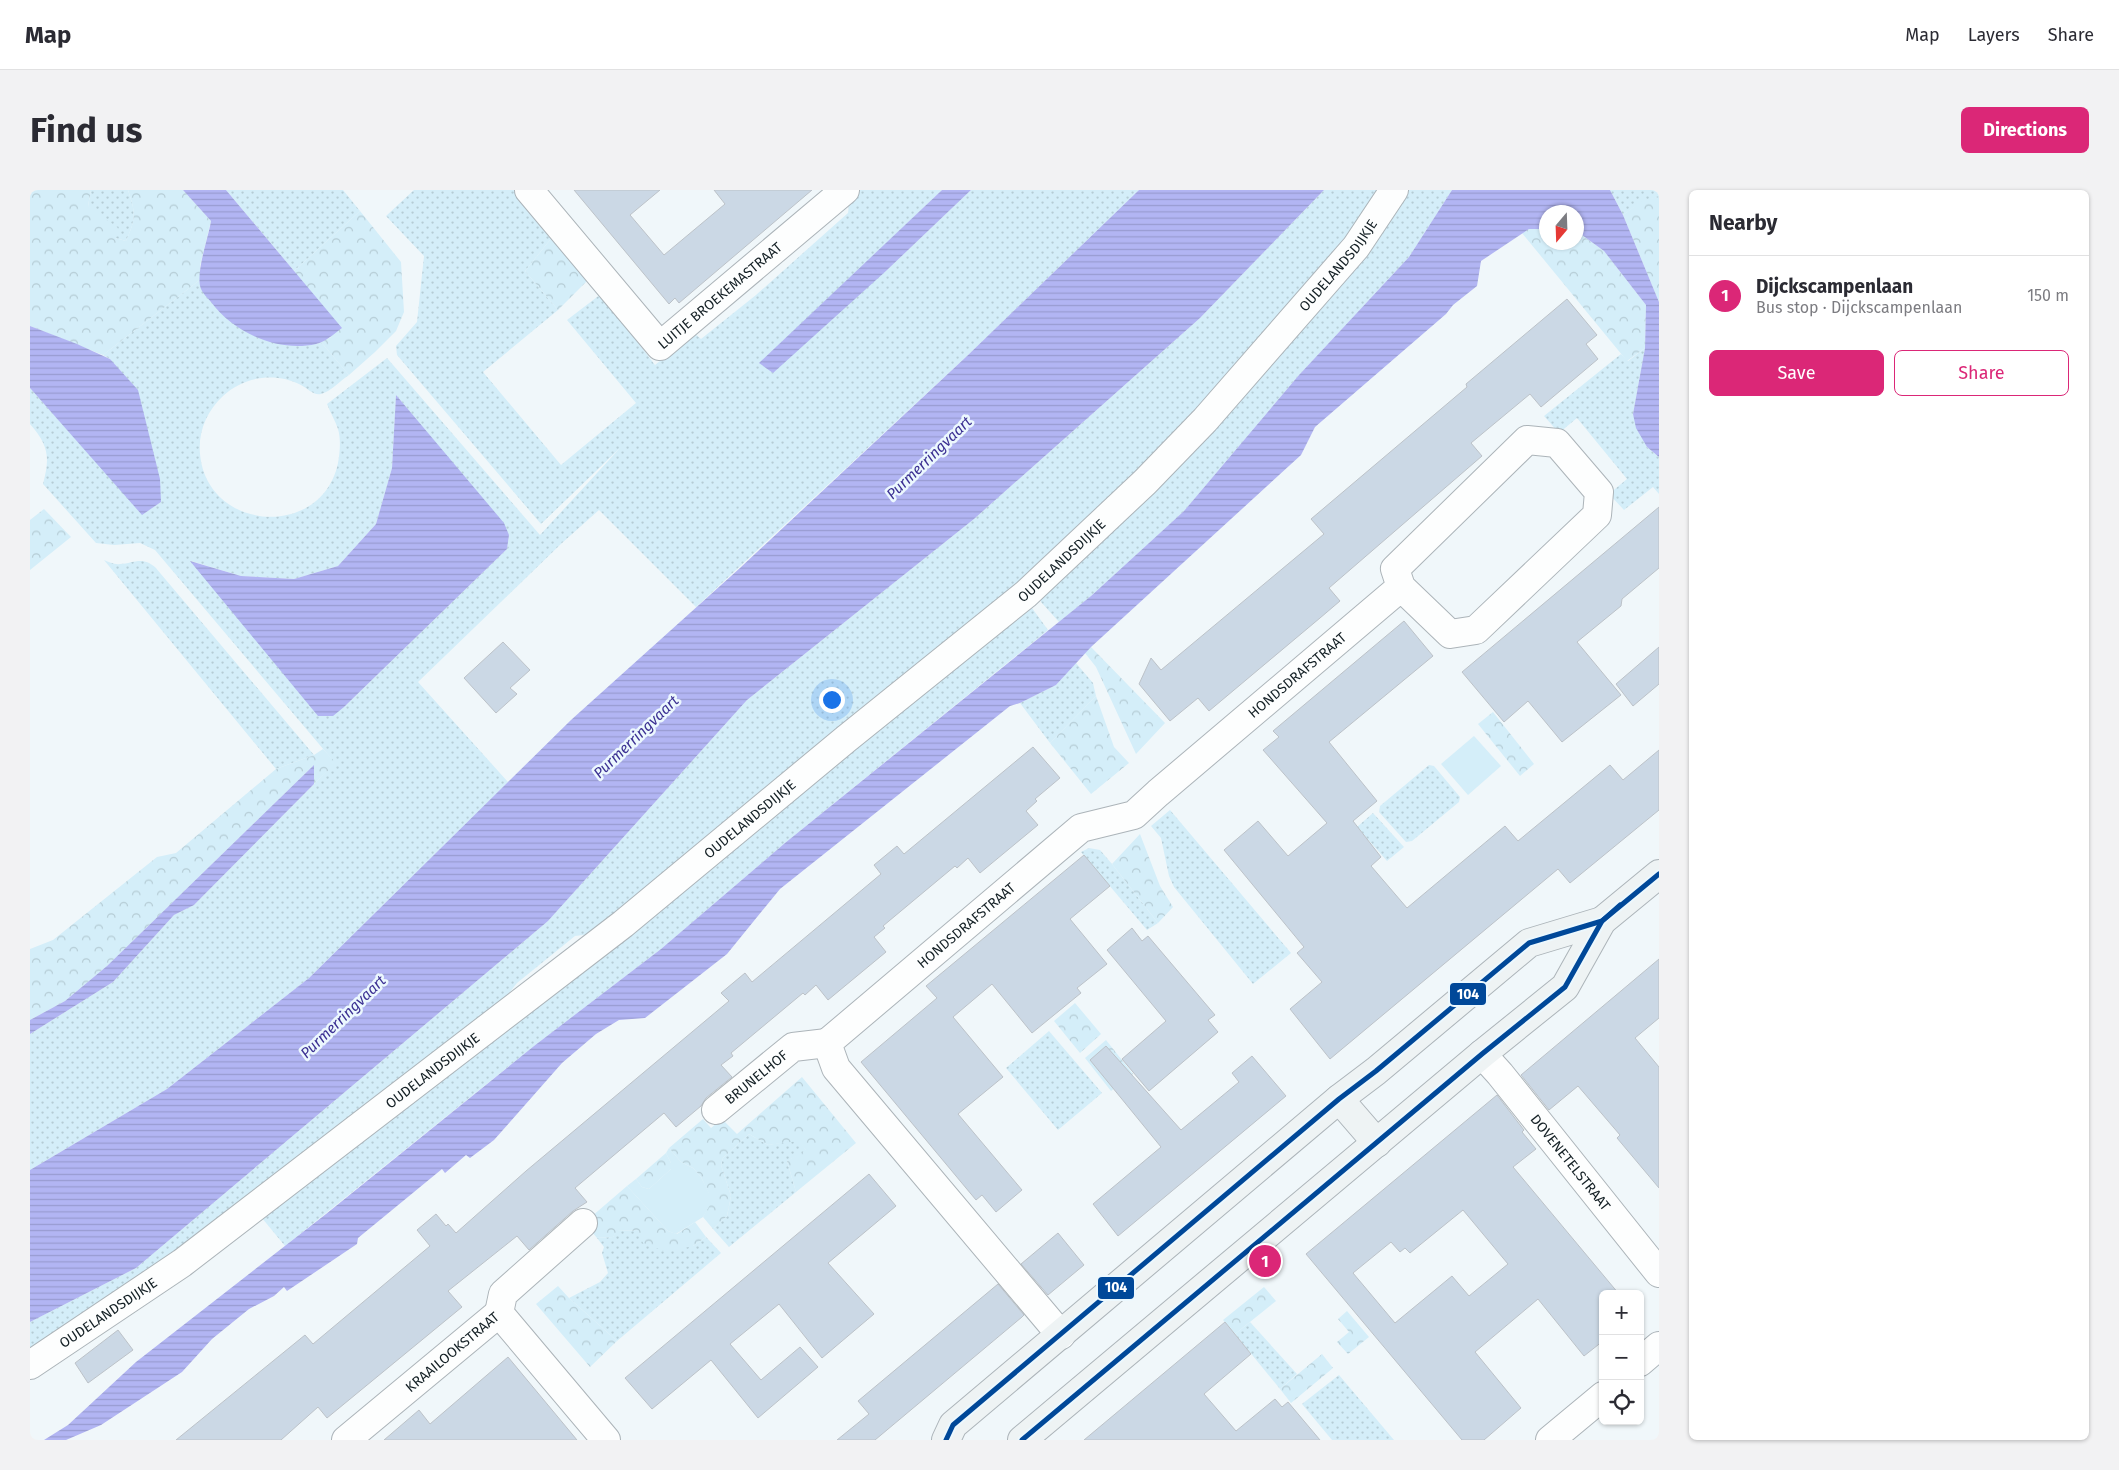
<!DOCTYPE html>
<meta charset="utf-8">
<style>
:root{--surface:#fff;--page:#f2f2f3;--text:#2b2b33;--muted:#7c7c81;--line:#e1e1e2;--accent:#db2777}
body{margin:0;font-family:"Fira Sans",sans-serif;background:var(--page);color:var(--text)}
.controls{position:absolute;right:15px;bottom:15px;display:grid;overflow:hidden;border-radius:8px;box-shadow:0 1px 4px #0004}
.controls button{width:45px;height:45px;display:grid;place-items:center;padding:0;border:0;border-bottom:1px solid var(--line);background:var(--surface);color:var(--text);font:25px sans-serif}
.compass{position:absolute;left:1509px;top:15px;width:45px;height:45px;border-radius:50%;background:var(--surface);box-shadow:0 1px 4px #0004;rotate:199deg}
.you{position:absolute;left:801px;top:509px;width:18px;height:18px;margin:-12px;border:4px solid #fff;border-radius:50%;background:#1a73e8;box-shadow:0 0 0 8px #1a73e833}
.badge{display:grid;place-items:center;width:32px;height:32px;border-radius:50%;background:var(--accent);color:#fff;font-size:16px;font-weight:700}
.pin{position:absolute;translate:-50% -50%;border:2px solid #fff;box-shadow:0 1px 5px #0006}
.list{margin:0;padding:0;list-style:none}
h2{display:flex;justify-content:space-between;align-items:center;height:65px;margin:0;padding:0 20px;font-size:21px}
h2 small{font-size:16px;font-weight:400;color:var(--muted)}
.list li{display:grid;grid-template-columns:32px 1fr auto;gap:15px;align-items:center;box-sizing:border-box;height:80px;padding:0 20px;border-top:1px solid var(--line)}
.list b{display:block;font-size:19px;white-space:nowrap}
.list p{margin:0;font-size:16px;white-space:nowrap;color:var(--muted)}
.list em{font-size:16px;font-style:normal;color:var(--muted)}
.actions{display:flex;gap:10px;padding:15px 20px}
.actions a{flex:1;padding:11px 0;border:1px solid var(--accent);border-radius:8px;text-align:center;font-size:18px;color:var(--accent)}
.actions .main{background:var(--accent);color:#fff}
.icon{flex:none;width:28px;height:28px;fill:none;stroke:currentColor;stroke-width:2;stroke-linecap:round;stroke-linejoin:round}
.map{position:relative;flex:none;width:1629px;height:1250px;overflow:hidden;border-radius:8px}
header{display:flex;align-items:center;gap:30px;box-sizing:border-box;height:70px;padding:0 25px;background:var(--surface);border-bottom:1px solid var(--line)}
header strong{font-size:24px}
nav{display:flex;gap:28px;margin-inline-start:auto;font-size:18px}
.intro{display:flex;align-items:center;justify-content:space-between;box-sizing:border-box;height:120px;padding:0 30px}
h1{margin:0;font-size:35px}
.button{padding:12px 22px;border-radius:8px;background:var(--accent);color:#fff;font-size:18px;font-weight:700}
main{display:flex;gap:30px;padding:0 30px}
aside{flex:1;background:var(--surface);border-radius:8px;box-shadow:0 1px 4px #0004}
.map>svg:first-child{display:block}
</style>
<header>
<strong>Map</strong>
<nav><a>Map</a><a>Layers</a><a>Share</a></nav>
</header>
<div class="intro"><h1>Find us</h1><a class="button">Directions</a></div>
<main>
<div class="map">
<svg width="1629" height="1250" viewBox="0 0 1629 1250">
<defs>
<pattern id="grass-dots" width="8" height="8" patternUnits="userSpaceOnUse" patternTransform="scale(1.25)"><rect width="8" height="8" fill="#d4eef9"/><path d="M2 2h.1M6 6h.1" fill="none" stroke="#b5ccd5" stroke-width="1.8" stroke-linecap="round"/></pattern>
<pattern id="forest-crowns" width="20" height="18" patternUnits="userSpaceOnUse" patternTransform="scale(1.25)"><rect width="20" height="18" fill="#d4eef9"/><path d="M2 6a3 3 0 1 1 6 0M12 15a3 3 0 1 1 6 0" fill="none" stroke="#b5ccd5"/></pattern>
<pattern id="water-rules" width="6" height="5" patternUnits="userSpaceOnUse" patternTransform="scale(1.25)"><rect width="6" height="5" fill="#b2b5f3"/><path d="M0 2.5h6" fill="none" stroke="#989bd0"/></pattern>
</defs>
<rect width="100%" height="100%" fill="#f0f7fa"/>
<!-- grass -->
<g fill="url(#grass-dots)" fill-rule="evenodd">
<path d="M 61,0 L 98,0 C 106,24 106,28 96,51 L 85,48 L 58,16 Z"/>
<path d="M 196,0 L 313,0 L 330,21 L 264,81 Z"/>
<path d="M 384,0 L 487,0 L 524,45 L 495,81 L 528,120 L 453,182 L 531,275 L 606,213 L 537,130 L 571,104 L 625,175 L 664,143 L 671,149 L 726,105 L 818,23 L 820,5 L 827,0 L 912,0 L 730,173 L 856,81 L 941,0 L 1109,0 L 937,166 L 666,417 L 569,320 L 532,353 L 388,492 L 478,592 L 279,788 L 137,899 L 0,980 L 0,844 L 83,792 L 144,725 L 164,715 L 305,573 L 125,360 L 110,353 L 84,355 L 66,353 L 13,294 C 20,267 19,256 0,234 L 0,198 L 113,324 L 131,312 L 80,169 L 73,165 L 171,89 L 171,99 L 287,154 L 291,152 L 319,185 C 311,190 300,202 291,204 C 284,206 277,198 271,195 C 246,182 214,186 193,206 C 177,221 168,241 170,264 C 177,342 292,350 308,273 C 310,262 311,249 308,239 C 305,230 300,222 297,214 L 357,168 L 510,345 L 590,258 L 511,334 L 367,165 L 366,156 L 387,132 L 394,66 L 356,26 ZM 366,205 L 479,345 L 477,359 L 314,517 L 161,371 L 211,386 L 264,389 L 308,376 L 346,334 L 362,278 Z"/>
<path d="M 1294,0 L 1357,0 L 1199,194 L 1020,368 L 569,743 L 545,746 L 487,793 L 469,816 L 135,1078 L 0,1166 L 0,1132 L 106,1078 L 518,731 L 717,510 L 944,329 L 1170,128 Z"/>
<path d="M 1378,0 L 1422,0 L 1379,67 L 1269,185 L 1154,321 L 1061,406 L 1029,432 L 1011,412 L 1011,402 L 1345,49 Z"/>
<path d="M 1580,0 L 1629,0 L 1629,7 L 1613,11 L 1593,25 Z"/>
<path d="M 1615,158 L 1603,224 L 1617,257 L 1629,267 L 1629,304 L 1623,297 L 1594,320 L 1579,304 L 1597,289 L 1547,228 L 1529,243 L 1514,226 L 1591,164 L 1598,171 Z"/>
<path d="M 74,370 C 79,372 85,375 90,374 C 104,373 112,366 125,377 L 284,565 L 246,579 Z"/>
<path d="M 992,418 L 1002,418 L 1018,440 L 755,653 L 631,759 L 504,856 L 255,1056 L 227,1022 Z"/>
<path d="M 1046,473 L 1063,493 L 1066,506 L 1020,553 L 990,513 L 1026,495 Z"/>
<path d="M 1399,575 L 1404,576 L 1430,607 L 1429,612 L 1382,651 L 1376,652 L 1349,622 L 1350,616 Z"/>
<path d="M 1140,620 L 1261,763 L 1223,794 L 1144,697 L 1139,686 L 1131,648 L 1121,636 Z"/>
<path d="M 1343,623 L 1374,657 L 1357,671 L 1327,637 Z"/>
<path d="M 1059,658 L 1070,660 L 1082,674 L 1128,733 L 1117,740 L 1051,662 Z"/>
<path d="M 1019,841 L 1072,903 L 1028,940 L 976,878 Z"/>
<path d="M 719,944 L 738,955 L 768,950 L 777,961 L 757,971 L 766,1002 L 699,1057 L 683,1039 L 697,1026 L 701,1006 L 691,975 L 693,968 Z"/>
<path d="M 587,1040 L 608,1041 L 663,1056 L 676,1047 L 691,1063 L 587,1151 L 539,1108 L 570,1092 L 578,1083 L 572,1063 L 574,1057 L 567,1048 L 583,1047 Z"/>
<path d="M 1220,1132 L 1267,1184 L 1250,1199 L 1205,1144 Z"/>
<path d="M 1309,1185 L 1364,1250 L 1302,1250 L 1272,1214 Z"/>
</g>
<!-- forest -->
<g fill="url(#forest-crowns)">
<path d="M 0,0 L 61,0 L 58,16 L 88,38 L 85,48 L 96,51 C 106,28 106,24 98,0 L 153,0 L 181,31 L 170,76 L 171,89 L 73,165 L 0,136 Z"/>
<path d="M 1629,7 L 1629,112 L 1593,25 L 1613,10 Z"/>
<path d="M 330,21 L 371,72 L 374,122 L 366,141 L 345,162 L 319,185 L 291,152 L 301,147 L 264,81 Z"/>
<path d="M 1499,39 L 1516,39 L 1516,52 L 1546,52 L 1547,44 L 1552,45 L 1574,61 L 1616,115 L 1615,158 L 1597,171 L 1492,43 Z"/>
<path d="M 524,45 L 558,90 L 528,120 L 495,81 Z"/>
<path d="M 14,319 L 41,347 L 0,380 L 0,330 Z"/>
<path d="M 1061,457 L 1135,533 L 1106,564 L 1066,477 L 1055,463 Z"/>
<path d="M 1066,506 L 1084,557 L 1099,573 L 1061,604 L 1020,553 Z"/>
<path d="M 1463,522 L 1504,574 L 1490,586 L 1448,534 Z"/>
<path d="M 293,559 L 306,573 L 284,594 L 283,576 L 77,776 L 35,811 L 0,830 L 0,759 L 23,750 L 127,667 L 146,663 L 246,579 L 284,565 Z"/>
<path d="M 1110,644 L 1130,696 L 1143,717 L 1128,733 L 1082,674 Z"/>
<path d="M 1045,813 L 1071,844 L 1050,863 L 1024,831 Z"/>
<path d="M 1076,850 L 1103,884 L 1081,901 L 1055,868 Z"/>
<path d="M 772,887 L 826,953 L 766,1002 L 757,971 L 776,960 L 768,951 L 738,955 L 719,944 L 693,968 L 691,975 L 701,1006 L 697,1026 L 683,1039 L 673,1027 L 679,1015 L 679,1004 L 671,987 L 663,978 L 651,972 L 639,958 L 673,929 L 681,938 L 692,929 L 707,944 Z"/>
<path d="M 636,963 L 641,973 L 641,979 L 619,999 L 612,997 L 606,989 Z"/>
<path d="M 597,996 L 638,1041 L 647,1044 L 665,1032 L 676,1047 L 663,1056 L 637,1062 L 613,1053 L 608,1041 L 588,1040 L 583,1047 L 567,1048 L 562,1042 L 568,1033 L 561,1027 Z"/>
<path d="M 528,1096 L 539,1108 L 587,1151 L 560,1177 L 506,1114 Z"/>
<path d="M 1234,1097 L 1246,1111 L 1205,1144 L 1193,1130 Z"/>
<path d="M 1317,1121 L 1339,1147 L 1318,1164 L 1307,1152 L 1319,1142 L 1308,1129 Z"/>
<path d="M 1292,1164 L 1303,1178 L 1261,1213 L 1250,1199 Z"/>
</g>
<!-- park -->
<g fill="#d4eef9">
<path d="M 1444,546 L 1471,576 L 1438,605 L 1411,574 Z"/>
<path d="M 639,958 L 651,972 L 663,978 L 671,987 L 679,1003 L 680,1015 L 673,1027 L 646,1044 L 638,1041 L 597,996 L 606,989 L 612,997 L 619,999 L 641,979 L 641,973 L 636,963 Z"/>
</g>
<!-- water -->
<g fill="url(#water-rules)">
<path d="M 153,0 L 196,0 L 312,138 C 304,144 295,152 286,154 C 248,163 203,142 181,112 C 178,108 173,104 171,99 C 165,84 178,49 181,31 Z"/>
<path d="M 912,0 L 941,0 L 856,81 L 743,183 L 729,173 Z"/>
<path d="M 1109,0 L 1294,0 L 1170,128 L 944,329 L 717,510 L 518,731 L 106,1078 L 0,1132 L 0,980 L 137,899 L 279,788 L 541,530 L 710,378 L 937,166 Z"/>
<path d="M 1422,0 L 1580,0 L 1593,25 L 1629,112 L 1629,267 L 1617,257 L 1606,238 L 1603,224 L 1615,158 L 1616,115 L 1574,61 L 1552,45 L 1547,44 L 1546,22 L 1516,22 L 1516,39 L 1499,39 L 1451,71 L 1447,96 L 1423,115 L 1416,124 L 1285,237 L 1271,265 L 1061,457 L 1026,495 L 990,513 L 980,516 L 750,699 L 697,764 L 615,828 L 589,830 L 566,844 L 532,873 L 464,950 L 440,968 L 436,965 L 415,983 L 412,979 L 328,1048 L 327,1054 L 257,1101 L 254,1097 L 244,1106 L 219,1119 L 182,1149 L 152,1182 L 71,1235 L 36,1250 L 14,1250 L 38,1235 L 106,1172 L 296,1024 L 504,856 L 631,759 L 755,653 L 1061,406 L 1154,321 L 1269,185 L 1379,67 Z"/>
<path d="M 0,136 L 47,154 L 80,169 L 108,200 L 130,289 L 131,312 L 112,325 L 0,198 Z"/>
<path d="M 366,205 L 474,333 L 479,345 L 477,359 L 314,517 L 303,526 L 288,526 L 160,371 L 211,386 L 264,389 L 308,376 L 346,334 L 362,278 Z"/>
<path d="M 284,575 L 284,594 L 164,715 L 144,725 L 83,792 L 0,844 L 0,830 L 35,811 L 77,776 Z"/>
</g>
<!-- building -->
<g fill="#cbd8e5" stroke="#bcc2c8" fill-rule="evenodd">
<path d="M 544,0 L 630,0 L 600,25 L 634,65 L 695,14 L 684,0 L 782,0 L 649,113 L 645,108 L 639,114 Z"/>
<path d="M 1537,109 L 1567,145 L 1556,154 L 1568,169 L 1511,217 L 1500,204 L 1441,253 L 1452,266 L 1299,398 L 1310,411 L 1290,428 L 1179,521 L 1168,508 L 1140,531 L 1109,494 L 1121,468 L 1131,480 L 1294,344 L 1281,329 L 1437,197 L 1436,194 Z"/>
<path d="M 1629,317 L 1629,378 L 1592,409 L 1591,416 L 1547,452 L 1591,505 L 1532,552 L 1498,511 L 1474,532 L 1432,482 Z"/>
<path d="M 1374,431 L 1403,466 L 1299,552 L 1347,611 L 1323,631 L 1351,667 L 1341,676 L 1377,718 L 1475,636 L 1488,651 L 1580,575 L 1593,590 L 1629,560 L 1629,620 L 1540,693 L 1528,679 L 1300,869 L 1260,819 L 1292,792 L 1267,763 L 1274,757 L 1194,660 L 1228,631 L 1258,666 L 1297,633 L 1233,560 L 1249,547 L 1243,541 Z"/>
<path d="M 473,452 L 500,480 L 480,498 L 487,504 L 466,523 L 434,488 Z"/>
<path d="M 1629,457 L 1629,494 L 1603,516 L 1586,494 Z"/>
<path d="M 1003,557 L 1030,588 L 1005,609 L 1007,611 L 996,621 L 1008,635 L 950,683 L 938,668 L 927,678 L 925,676 L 853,736 L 855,738 L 844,747 L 856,762 L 798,810 L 786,795 L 775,805 L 773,803 L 701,863 L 703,866 L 691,875 L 702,887 L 676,908 L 671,916 L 646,937 L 634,923 L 545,998 L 557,1012 L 543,1021 L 499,1060 L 487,1046 L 418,1101 L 432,1117 L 297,1228 L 288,1217 L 251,1250 L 146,1250 L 275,1145 L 283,1154 L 400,1056 L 387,1040 L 406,1024 L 416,1036 L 418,1034 L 426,1043 L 496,981 L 699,811 L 691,803 L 715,783 L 722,792 L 851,684 L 844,675 L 867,656 L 874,664 Z"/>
<path d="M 1054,665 L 1080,696 L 1040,729 L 1077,774 L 1047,798 L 1051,803 L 1002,843 L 962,794 L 923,827 L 973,887 L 928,924 L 992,1000 L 966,1022 L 952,1005 L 946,1010 L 831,872 L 907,808 L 896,796 Z"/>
<path d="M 1102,738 L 1112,751 L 1118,746 L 1185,825 L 1178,830 L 1188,842 L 1119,901 L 1092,869 L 1136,831 L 1077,760 Z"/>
<path d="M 1629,769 L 1629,828 L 1605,848 L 1629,877 L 1629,998 L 1587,948 L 1590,945 L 1548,896 L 1519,920 L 1491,885 Z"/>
<path d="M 1076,856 L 1151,940 L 1209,892 L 1202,883 L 1222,866 L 1256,906 L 1088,1046 L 1063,1014 L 1131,957 L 1060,870 Z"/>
<path d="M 1467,905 L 1494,940 L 1492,942 L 1506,959 L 1483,977 L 1589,1104 L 1573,1104 L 1573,1151 L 1554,1166 L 1508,1109 L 1445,1162 L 1491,1218 L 1454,1250 L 1432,1250 L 1276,1064 ZM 1433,1020 L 1478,1074 L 1439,1106 L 1422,1086 L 1365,1133 L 1323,1083 L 1361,1052 L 1370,1062 L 1375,1058 L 1380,1063 Z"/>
<path d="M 839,984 L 866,1016 L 798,1073 L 844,1124 L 792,1168 L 749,1114 L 700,1154 L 731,1190 L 770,1157 L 788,1177 L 728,1228 L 681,1170 L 622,1219 L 595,1188 Z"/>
<path d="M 1028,1043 L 1054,1075 L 1018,1105 L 991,1074 Z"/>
<path d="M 968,1094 L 994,1125 L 992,1127 L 845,1250 L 807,1250 L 839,1224 L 828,1211 Z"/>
<path d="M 1195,1132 L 1221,1164 L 1174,1204 L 1206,1241 L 1245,1209 L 1252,1217 L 1258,1212 L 1290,1250 L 1054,1250 Z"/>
<path d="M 88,1140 L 103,1160 L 58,1193 L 45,1173 Z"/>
<path d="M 478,1167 L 547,1250 L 354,1250 L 389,1220 L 400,1234 Z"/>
</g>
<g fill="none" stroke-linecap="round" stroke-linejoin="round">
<!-- street casing -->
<g stroke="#acb4b9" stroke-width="30">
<g id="street">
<path id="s1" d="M 499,0 L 630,156 L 815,0"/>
<path id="s2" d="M 1452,864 L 1470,884 L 1629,1083"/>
<path id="s3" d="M 686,920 L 763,857 L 797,853"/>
<path d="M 469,1123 L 473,1104 L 553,1033"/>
<path id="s4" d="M 1031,1145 L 806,878 L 797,853 L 1051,638 L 1104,625 L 1128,603 L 1371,397 L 1365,379 L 1497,250 L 1527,253 L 1569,302 L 1567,325 L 1446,440 L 1420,444 L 1371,397"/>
<path d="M 1610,1172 L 1629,1156"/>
<path id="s5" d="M 0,1175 L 152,1073 L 593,734 L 816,549 L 996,404 L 1115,292 L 1175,230 L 1326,57 L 1364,0"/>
<path id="s6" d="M 316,1250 L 469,1123 L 576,1250"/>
<path d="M 1520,1250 L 1573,1206"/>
</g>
</g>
<!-- secondary casing -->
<g stroke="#acb4b9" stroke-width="30">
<g id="secondary">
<path d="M 1309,909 L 1347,953"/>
<path d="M 916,1250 L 923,1235 L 1309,909 L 1346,881 L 1499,753 L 1572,731"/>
<path d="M 992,1250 L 1452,864 L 1535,797 L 1572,731 L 1629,684"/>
</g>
</g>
<!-- street -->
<use href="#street" stroke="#fdfefe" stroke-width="28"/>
<!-- secondary -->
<use href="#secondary" stroke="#eef3f4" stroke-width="28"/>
<!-- bus-1 casing -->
<g stroke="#ecf8fe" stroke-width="9">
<g id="bus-1">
<path d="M 916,1250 L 923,1235 L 1309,909 L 1346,881 L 1499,753 L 1572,731 L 1629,684"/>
<path d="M 992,1250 L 1452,864 L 1535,797 L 1572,731 L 1590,715"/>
</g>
</g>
<!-- bus-1 -->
<use href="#bus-1" stroke="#004899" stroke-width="5"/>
</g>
<g text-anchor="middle" stroke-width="5" stroke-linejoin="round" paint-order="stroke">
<!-- street labels -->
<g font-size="14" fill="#131f24" stroke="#ecf8fe">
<text dy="5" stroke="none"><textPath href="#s5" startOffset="1714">OUDELANDSDIJKJE</textPath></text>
<text dy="5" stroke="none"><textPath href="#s1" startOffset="282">LUITJE BROEKEMASTRAAT</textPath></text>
<text dy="5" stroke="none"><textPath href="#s5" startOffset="1309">OUDELANDSDIJKJE</textPath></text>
<text dy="5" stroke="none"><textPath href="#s4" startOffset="978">HONDSDRAFSTRAAT</textPath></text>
<text dy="5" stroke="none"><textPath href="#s5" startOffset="904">OUDELANDSDIJKJE</textPath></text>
<text dy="5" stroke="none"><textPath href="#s4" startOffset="558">HONDSDRAFSTRAAT</textPath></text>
<text dy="5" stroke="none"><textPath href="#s5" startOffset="499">OUDELANDSDIJKJE</textPath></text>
<text dy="5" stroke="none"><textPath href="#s3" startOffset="52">BRUNELHOF</textPath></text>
<text dy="5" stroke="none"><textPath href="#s2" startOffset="140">DOVENETELSTRAAT</textPath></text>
<text dy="5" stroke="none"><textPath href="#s5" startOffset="94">OUDELANDSDIJKJE</textPath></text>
<text dy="5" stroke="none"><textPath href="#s6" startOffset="138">KRAAILOOKSTRAAT</textPath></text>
</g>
<!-- water labels -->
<g font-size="15" font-style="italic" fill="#3c3193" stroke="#ecf8fe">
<text transform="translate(899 268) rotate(-44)" y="5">Purmerringvaart</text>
<text transform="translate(606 547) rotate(-44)" y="5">Purmerringvaart</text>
<text transform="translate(313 827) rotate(-44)" y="5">Purmerringvaart</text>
</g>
</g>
<g stroke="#ecf8fe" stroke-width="2">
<rect x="1419" y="792" width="38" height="24" rx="5" fill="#004899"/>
<rect x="1067" y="1086" width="38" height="24" rx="5" fill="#004899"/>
</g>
<g font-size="14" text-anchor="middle" font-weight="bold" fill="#fff">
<text x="1438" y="809">104</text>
<text x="1086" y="1102">104</text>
</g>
</svg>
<div class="controls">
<button>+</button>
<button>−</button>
<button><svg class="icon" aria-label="locate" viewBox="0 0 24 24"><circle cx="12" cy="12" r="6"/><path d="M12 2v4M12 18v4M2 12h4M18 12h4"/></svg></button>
</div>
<svg class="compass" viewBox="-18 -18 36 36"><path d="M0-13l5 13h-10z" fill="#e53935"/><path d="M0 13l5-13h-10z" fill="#7c7c81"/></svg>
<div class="you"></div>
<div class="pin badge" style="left:1235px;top:1071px">1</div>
</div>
<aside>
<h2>Nearby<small></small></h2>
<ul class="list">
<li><span class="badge">1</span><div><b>Dijckscampenlaan</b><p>Bus stop · Dijckscampenlaan</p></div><em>150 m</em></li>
</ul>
<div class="actions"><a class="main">Save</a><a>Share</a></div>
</aside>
</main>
